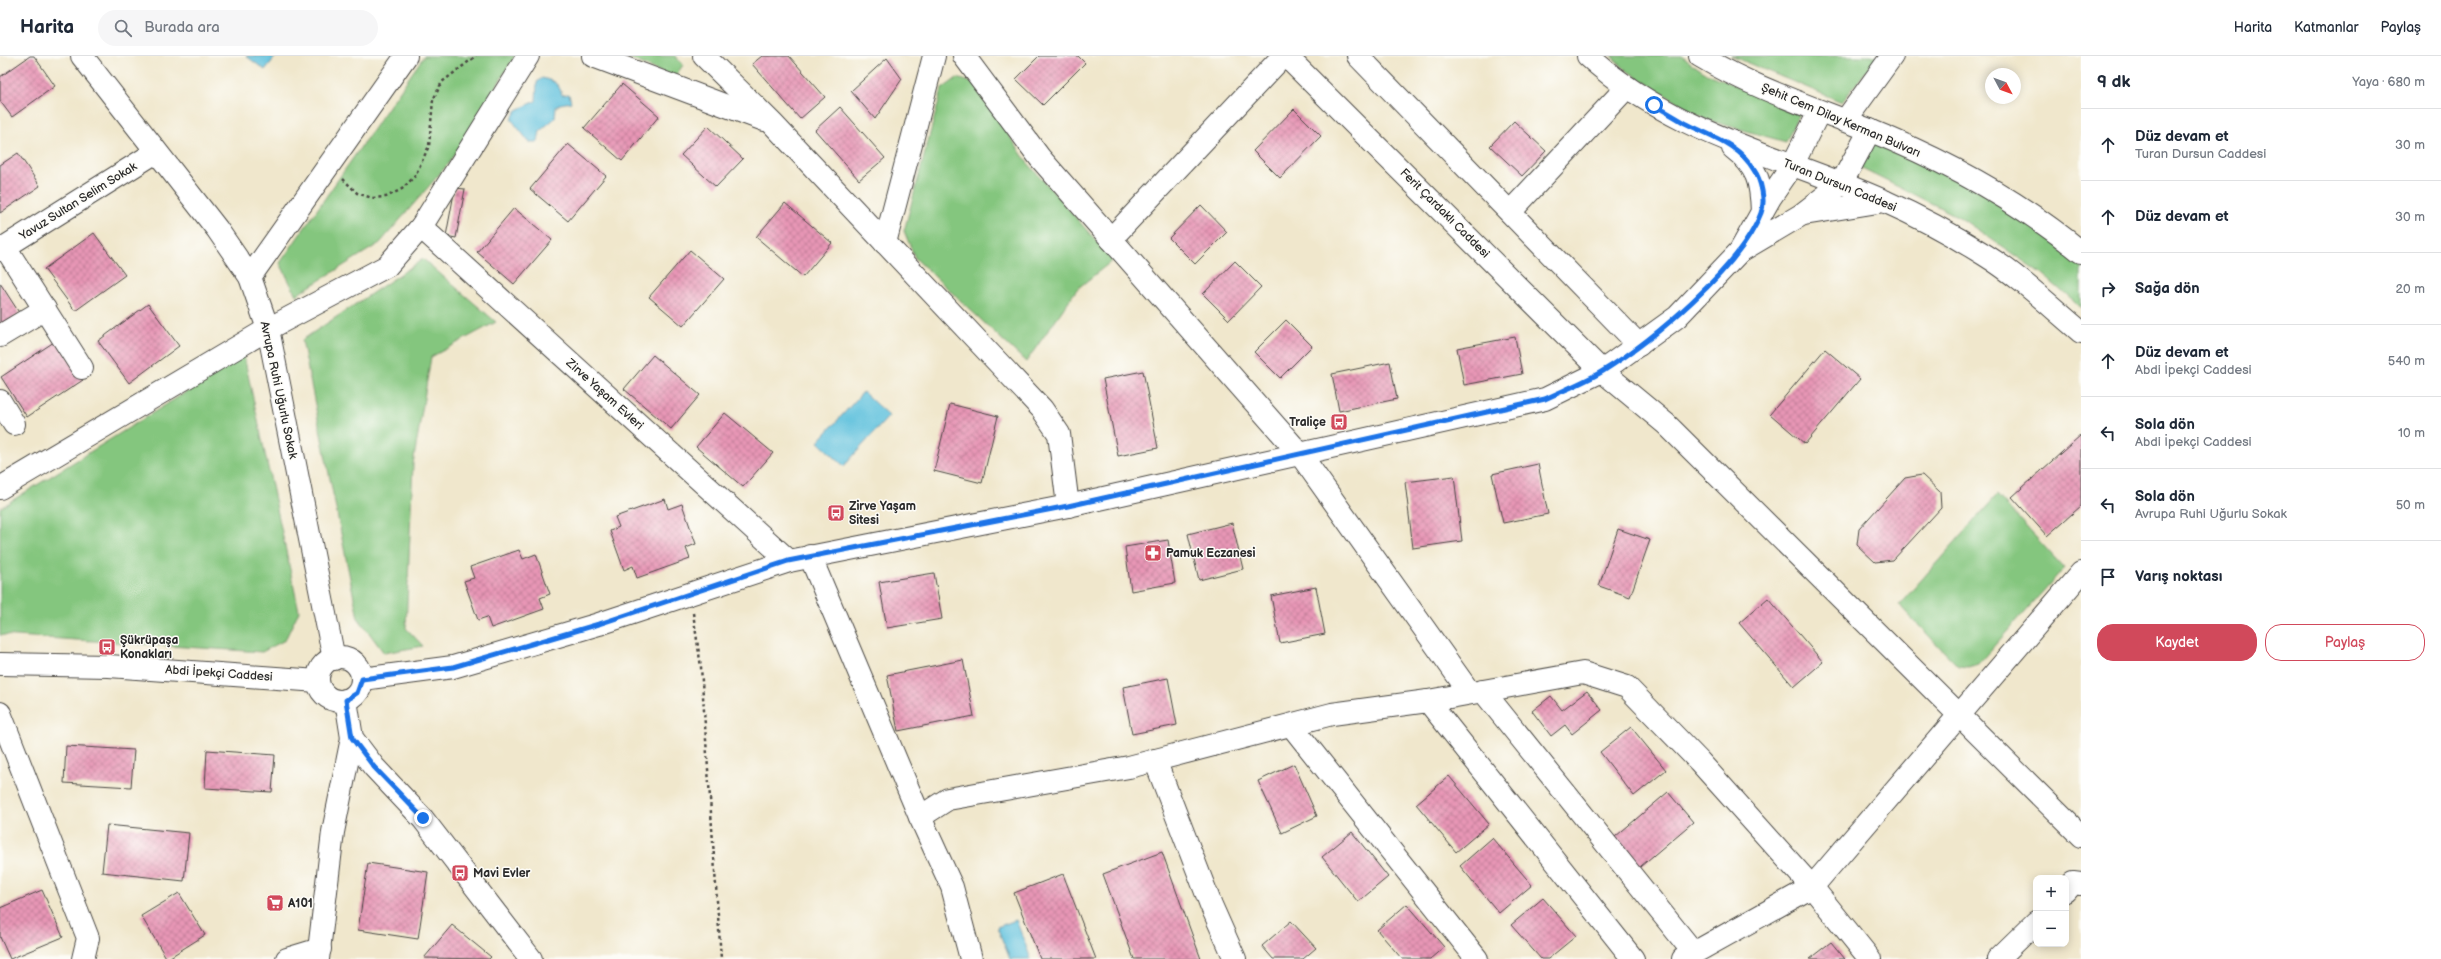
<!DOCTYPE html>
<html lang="tr">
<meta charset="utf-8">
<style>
:root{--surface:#fff;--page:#f6f6f7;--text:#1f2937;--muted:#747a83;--line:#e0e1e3;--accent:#d1495b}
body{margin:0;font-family:"Balsamiq Sans",sans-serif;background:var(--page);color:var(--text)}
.controls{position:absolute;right:12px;bottom:12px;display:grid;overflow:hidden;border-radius:8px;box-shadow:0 2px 10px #0003}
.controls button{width:36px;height:36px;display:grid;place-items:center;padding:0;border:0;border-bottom:1px solid var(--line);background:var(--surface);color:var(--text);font:20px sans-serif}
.compass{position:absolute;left:1985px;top:12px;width:36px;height:36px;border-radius:50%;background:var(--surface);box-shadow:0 2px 10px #0003;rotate:131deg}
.stop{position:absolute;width:12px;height:12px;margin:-9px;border:3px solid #1a73e8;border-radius:50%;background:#fff}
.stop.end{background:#1a73e8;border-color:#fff;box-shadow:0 1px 4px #0008}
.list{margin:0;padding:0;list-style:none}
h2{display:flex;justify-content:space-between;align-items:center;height:52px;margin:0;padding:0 16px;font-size:17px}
h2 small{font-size:13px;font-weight:400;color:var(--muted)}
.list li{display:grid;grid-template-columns:26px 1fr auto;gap:12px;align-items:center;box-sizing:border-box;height:72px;padding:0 16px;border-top:1px solid var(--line)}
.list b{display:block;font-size:15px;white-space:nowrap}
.list p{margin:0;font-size:13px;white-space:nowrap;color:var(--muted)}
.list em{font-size:13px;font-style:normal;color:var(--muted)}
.actions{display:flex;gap:8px;padding:12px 16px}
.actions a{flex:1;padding:9px 0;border:1px solid var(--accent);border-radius:16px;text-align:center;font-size:14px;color:var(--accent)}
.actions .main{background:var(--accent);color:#fff}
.icon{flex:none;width:22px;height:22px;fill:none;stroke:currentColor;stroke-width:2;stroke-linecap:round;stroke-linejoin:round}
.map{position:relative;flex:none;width:2081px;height:903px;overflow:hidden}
header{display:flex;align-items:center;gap:24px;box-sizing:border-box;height:56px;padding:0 20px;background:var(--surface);border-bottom:1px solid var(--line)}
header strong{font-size:19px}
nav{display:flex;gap:22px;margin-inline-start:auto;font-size:14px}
.search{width:280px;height:36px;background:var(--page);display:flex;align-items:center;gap:10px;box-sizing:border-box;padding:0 14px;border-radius:22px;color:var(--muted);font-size:15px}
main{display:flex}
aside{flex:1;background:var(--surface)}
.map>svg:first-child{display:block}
</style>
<header>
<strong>Harita</strong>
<div class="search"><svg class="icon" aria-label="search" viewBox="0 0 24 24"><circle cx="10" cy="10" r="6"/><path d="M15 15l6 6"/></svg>Burada ara</div>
<nav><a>Harita</a><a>Katmanlar</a><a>Paylaş</a></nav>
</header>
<main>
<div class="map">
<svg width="2081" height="903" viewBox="0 0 2081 903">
<defs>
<pattern id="building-cross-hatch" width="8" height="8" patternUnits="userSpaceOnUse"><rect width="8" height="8" fill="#e896b6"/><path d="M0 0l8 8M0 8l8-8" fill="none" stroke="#bc7b94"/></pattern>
</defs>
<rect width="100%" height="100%" fill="#fdfcf7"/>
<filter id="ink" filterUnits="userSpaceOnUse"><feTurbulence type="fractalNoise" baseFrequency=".025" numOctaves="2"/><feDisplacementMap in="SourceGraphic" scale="8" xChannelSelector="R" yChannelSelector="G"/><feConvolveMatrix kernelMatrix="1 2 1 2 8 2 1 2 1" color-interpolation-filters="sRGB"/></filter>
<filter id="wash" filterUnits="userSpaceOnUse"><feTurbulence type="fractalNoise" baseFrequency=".012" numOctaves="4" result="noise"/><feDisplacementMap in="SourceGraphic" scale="16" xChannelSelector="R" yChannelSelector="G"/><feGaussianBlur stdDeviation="0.9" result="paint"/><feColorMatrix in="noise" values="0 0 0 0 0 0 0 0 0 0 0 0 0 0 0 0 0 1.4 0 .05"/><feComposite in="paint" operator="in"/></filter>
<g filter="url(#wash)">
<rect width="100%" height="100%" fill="#f0e7cc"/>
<!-- green -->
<g fill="#84c67e" stroke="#587854">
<path d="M 424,0 L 515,0 L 449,107 L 380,187 L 296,239 L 280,207 Z"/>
<path d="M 625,0 L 675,0 L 683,9 L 674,22 Z"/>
<path d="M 1611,0 L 1681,0 L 1704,16 L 1799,57 L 1786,86 L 1704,63 L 1626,14 Z"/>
<path d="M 1731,0 L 1878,0 L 1842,46 Z"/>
<path d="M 957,22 L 974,27 L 1027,106 L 1113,204 L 1077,233 L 1026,306 L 915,202 L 904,175 L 942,33 Z"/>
<path d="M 1876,81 L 1980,135 L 2081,206 L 2081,252 L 2042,218 L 1959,161 L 1860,112 Z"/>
<path d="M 423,203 L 496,266 L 431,301 L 413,408 L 406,572 L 423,590 L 384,597 L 358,562 L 302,284 Z"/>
<path d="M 244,300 L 299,555 L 285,584 L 262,596 L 0,579 L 0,452 Z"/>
<path d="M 1997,439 L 2064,512 L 1978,608 L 1968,611 L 1958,610 L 1899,549 Z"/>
</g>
<!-- water -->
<g fill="#5fc1dd" stroke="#457684">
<path d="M 246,0 L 276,0 L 265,14 Z"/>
<path d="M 542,22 C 554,25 559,27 562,39 L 569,38 L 571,46 L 560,48 L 556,51 L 555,62 L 540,75 L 538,86 L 529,86 L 511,63 L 517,54 L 536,45 L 537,26 Z"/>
<path d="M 863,336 L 889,360 L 844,410 L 818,386 Z"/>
<path d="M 1016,864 L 1031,903 L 1010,903 L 997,871 Z"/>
</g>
<g id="blocks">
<!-- building -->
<g fill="url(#building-cross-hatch)">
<path d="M 30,0 L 34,0 L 55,30 L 12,61 L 0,45 L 0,21 Z"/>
<path d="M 762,0 L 789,0 L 825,41 L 800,63 L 752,8 Z"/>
<path d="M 1039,0 L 1078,0 L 1085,7 L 1043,49 L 1016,23 Z"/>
<path d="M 887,2 L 902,23 L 875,63 L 851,35 Z"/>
<path d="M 622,28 L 659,60 L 622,105 L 584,72 Z"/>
<path d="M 840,51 L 885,102 L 859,124 L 815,74 Z"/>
<path d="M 1294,53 L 1321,80 L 1280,122 L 1253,95 Z"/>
<path d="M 1514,65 L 1546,95 L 1522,120 L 1490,90 Z"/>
<path d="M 708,70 L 743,103 L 716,131 L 681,99 Z"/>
<path d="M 568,88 L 606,120 L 568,165 L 530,133 Z"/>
<path d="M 18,97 L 40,130 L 0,157 L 0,109 Z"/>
<path d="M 455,132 L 465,133 L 456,182 L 446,180 Z"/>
<path d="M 785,147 L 832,187 L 803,221 L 756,181 Z"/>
<path d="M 1201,149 L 1227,176 L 1195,208 L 1169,182 Z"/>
<path d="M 514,152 L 552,184 L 514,228 L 477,196 Z"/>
<path d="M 94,177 L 125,219 L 75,255 L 44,213 Z"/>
<path d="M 690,194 L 724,223 L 683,270 L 649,241 Z"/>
<path d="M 1235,205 L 1261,231 L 1229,264 L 1203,238 Z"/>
<path d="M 0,227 L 20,258 L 0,272 Z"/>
<path d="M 148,248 L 179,290 L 129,327 L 98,285 Z"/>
<path d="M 1286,264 L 1312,290 L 1280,322 L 1254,296 Z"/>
<path d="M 1515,281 L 1522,318 L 1464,329 L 1457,292 Z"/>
<path d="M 57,284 L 83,324 L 27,361 L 1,321 Z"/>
<path d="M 1825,293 L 1860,323 L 1805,388 L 1770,358 Z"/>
<path d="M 653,299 L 700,339 L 671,373 L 624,333 Z"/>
<path d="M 1390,306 L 1397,343 L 1339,355 L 1332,318 Z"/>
<path d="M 1143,315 L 1158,392 L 1118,400 L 1103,323 Z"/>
<path d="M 950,348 L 998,360 L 982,427 L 934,415 Z"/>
<path d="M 725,357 L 773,397 L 743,431 L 696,391 Z"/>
<path d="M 2081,379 L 2081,450 L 2047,480 L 2012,441 Z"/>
<path d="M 1538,408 L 1548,458 L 1503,467 L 1492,418 Z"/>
<path d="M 1922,419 L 1940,436 L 1941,452 L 1893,504 L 1875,506 L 1857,489 L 1859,473 L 1905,422 Z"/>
<path d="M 1454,420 L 1462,485 L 1413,492 L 1405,426 Z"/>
<path d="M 665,443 L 668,453 L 682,448 L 696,488 L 686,492 L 690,503 L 637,522 L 633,510 L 624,514 L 610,475 L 619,471 L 615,461 Z"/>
<path d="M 1232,467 L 1243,513 L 1199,524 L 1188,478 Z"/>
<path d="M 1618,473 L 1650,484 L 1630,541 L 1599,530 Z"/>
<path d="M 1168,484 L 1175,527 L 1131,535 L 1125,491 Z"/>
<path d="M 519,494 L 523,503 L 536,498 L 550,538 L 540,542 L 544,553 L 491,572 L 487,561 L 478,564 L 464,525 L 474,522 L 470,511 Z"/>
<path d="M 934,517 L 942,563 L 887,572 L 879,526 Z"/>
<path d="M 1316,531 L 1325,578 L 1280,587 L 1271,540 Z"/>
<path d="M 1768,542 L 1823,606 L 1794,631 L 1739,567 Z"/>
<path d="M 963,604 L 974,660 L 898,675 L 887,619 Z"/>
<path d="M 1168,622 L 1177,669 L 1132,678 L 1123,631 Z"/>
<path d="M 1587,635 L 1602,654 L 1572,678 L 1565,669 L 1551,680 L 1532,655 L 1551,640 L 1562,654 Z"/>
<path d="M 1631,671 L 1666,714 L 1634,740 L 1600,696 Z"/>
<path d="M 66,690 L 134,694 L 131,731 L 64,727 Z"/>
<path d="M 207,694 L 275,699 L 272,736 L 205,732 Z"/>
<path d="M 1294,708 L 1317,760 L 1282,777 L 1258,725 Z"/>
<path d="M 1449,720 L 1489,768 L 1456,796 L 1416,748 Z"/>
<path d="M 1668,736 L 1693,766 L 1634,816 L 1609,786 Z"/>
<path d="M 107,769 L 189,777 L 184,825 L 102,816 Z"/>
<path d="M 1352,776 L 1388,821 L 1358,846 L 1322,801 Z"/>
<path d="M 1492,782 L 1532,829 L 1499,857 L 1460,810 Z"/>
<path d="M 1162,796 L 1201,903 L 1134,903 L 1103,818 Z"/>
<path d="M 368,807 L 428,816 L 418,883 L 358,874 Z"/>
<path d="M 1063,818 L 1096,903 L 1040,903 L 1014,837 Z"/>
<path d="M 42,834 L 63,881 L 10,903 L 0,881 L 0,852 Z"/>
<path d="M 179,837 L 205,879 L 167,903 L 141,860 Z"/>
<path d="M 1543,842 L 1576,880 L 1548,903 L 1541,903 L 1511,869 Z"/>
<path d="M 1407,848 L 1444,891 L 1430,903 L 1402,903 L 1377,874 Z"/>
<path d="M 1291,865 L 1316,892 L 1303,903 L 1273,903 L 1262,890 Z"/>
<path d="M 452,869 L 491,901 L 489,903 L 424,902 Z"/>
<path d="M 1831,886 L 1845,903 L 1809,903 Z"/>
</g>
</g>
</g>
<g filter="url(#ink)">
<use href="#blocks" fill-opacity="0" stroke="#494743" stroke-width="1"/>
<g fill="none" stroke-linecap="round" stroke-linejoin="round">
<!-- minor casing -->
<g stroke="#494743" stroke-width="24">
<g id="minor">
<path d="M 82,0 L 217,173 L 250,221 L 268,273 L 334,603"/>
<path d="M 593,0 L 764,64"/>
<path d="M 704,0 L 772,67 L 1042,353 L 1059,378 L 1068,450"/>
<path d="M 964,0 L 1040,102 L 1300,398 L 1470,637"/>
<path d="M 1286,0 L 1602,315 L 1666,368 L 2081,780"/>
<path d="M 1358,0 L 1639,289"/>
<path d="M 1845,65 L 1892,0"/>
<path d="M 1510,156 L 1627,31"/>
<path d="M 421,171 L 789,505"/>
<path d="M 1111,183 L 1283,0"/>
<path d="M 885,187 L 934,0"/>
<path d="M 5,191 L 82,312"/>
<path d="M 0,194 L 156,96"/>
<path d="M 250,221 L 406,0"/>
<path d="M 0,280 L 45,253"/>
<path d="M 0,345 L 14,368"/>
<path d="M 0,432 L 268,273 L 387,210 L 421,171 L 528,0"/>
<path d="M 810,500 L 920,761 L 952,831 L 971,903"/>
<path d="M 1483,635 L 1694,897"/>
<path d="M 346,644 L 352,682 L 374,711 L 423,763 L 531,903"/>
<path d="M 1428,645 L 1633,903"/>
<path d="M 0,657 L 88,882 L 83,903"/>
<path d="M 1291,669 L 1477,903"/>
<path d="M 1155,704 L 1211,849 L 1235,903"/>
<path d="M 920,761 L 948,743 L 1129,711 L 1332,658 L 1428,645 L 1583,617 L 1627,631 L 1699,705 L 1812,831 L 1870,903"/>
<path d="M 2066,835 L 2073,827 L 2081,828"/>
<path d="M 287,903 L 320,893"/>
<path d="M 318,903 L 333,776 L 352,682"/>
<path d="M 1683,903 L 1812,831 L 2081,517"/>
<path d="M 1998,903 L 2036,866"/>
</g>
</g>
<!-- major casing -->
<g stroke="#494743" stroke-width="24">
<g id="major">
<path d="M 1588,0 C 1674,79 1781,99 1884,145 C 1918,160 1953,179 1985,199 C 2019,220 2050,250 2081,276"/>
<path d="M 1700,0 C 1753,32 1812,51 1869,74 C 1944,104 2019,145 2081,196"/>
<path d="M 1733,92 C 1758,111 1761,126 1762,156"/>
<path d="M 1804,158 L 1884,145"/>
<path d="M 1742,194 L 1801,159 L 1841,128 L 1870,74"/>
<circle cx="340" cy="623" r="22"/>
<path d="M 0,608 L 109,610 L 318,625"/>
<path d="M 362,623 L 453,611 L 599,568 L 789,505 L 1068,450 L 1545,343 L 1602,315 L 1677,261 L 1740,195 L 1770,142 L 1792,110 L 1819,56"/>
</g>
</g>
<!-- path -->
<g stroke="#494743" stroke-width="2.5" stroke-dasharray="3 3" stroke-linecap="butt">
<path d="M 343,123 L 357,137 L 372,142 L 386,141 L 402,133 L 415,120 L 429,90 L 433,44 L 442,26 L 476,0"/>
<path d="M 693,557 L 701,611 L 721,903"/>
</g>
<!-- minor -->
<use href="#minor" stroke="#fff" stroke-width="22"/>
<!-- major -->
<use href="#major" stroke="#fff" stroke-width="22"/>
</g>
</g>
<g fill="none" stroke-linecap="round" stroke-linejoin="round" filter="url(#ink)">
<!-- route -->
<path stroke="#1a73e8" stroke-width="5" d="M 423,762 L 374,711 L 352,682 L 346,644 L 357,637 L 362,623 L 453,611 L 599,568 L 788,505 L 1068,450 L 1545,343 C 1564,334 1585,326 1603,315 C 1652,285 1741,211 1761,157 C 1766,145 1761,124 1754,114 C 1739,88 1710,80 1685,67 C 1675,61 1665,55 1654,49"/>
</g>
<!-- icons -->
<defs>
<g id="bus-square" transform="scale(0.9)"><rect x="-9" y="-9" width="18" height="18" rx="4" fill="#d1495b" stroke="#fdfcf7"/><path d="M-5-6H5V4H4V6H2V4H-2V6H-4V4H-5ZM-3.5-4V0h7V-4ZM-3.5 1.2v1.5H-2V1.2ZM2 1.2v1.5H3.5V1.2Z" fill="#fff"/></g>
<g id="pharmacy-square" transform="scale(0.9)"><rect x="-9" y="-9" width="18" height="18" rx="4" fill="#d1495b" stroke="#fdfcf7"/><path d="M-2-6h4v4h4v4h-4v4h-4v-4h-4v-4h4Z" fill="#fff"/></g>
<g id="supermarket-square" transform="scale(0.9)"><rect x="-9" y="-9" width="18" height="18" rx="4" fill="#d1495b" stroke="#fdfcf7"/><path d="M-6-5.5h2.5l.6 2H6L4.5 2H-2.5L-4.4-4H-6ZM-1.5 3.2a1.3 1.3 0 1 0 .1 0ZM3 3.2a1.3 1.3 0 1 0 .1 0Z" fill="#fff"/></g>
</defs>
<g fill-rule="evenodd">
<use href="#bus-square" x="1339" y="366"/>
<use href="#bus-square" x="836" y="457"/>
<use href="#pharmacy-square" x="1153" y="497"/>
<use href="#bus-square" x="107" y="591"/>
<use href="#bus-square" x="460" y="817"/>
<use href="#supermarket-square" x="275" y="847"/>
</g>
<g text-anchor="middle" stroke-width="3" stroke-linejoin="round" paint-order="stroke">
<!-- street labels -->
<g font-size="12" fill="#2b2b2b" stroke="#fdfcf7">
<text transform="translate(1841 64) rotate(23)" y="4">Şehit Cem Dilay Kerman Bulvarı</text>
<text transform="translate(1840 129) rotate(22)" y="4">Turan Dursun Caddesi</text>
<text transform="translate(78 145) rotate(-32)" y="4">Yavuz Sultan Selim Sokak</text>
<text transform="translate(1445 157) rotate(45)" y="4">Ferit Çardaklı Caddesi</text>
<text transform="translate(279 334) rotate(78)" y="4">Avrupa Ruhi Uğurlu Sokak</text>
<text transform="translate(605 338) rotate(42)" y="4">Zirve Yaşam Evleri</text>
<text transform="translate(219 617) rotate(4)" y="4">Abdi İpekçi Caddesi</text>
</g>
<!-- poi labels -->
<g font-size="12" font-weight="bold" fill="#2b2b2b" stroke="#fdfcf7" text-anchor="start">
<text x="1326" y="370" text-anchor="end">Traliçe</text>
<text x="849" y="454">Zirve Yaşam<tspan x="849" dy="14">Sitesi</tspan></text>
<text x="1166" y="501">Pamuk Eczanesi</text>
<text x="120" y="588">Şükrüpaşa<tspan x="120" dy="14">Konakları</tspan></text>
<text x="473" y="821">Mavi Evler</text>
<text x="288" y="851">A101</text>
</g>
</g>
</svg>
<div class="controls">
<button>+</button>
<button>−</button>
</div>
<svg class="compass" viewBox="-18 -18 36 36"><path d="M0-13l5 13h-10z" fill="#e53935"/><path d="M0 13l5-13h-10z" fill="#747a83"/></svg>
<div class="stop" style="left:1654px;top:49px"></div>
<div class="stop end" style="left:423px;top:762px"></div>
</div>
<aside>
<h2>9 dk<small>Yaya · 680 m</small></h2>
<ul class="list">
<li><svg class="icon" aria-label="ahead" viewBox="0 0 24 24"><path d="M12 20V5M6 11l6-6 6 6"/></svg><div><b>Düz devam et</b><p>Turan Dursun Caddesi</p></div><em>30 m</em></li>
<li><svg class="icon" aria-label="ahead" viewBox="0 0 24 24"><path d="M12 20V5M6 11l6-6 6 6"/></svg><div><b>Düz devam et</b></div><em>30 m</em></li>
<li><svg class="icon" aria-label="right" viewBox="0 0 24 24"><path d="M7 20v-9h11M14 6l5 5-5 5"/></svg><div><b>Sağa dön</b></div><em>20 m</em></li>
<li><svg class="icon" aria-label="ahead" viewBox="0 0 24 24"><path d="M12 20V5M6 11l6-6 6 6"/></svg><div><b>Düz devam et</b><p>Abdi İpekçi Caddesi</p></div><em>540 m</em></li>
<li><svg class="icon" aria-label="left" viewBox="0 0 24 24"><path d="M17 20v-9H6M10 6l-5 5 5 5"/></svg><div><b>Sola dön</b><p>Abdi İpekçi Caddesi</p></div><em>10 m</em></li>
<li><svg class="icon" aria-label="left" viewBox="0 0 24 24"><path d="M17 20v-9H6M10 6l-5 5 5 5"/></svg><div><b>Sola dön</b><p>Avrupa Ruhi Uğurlu Sokak</p></div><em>50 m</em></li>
<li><svg class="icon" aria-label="arrive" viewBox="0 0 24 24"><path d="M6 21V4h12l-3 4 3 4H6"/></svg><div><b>Varış noktası</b></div></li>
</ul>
<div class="actions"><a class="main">Kaydet</a><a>Paylaş</a></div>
</aside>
</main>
